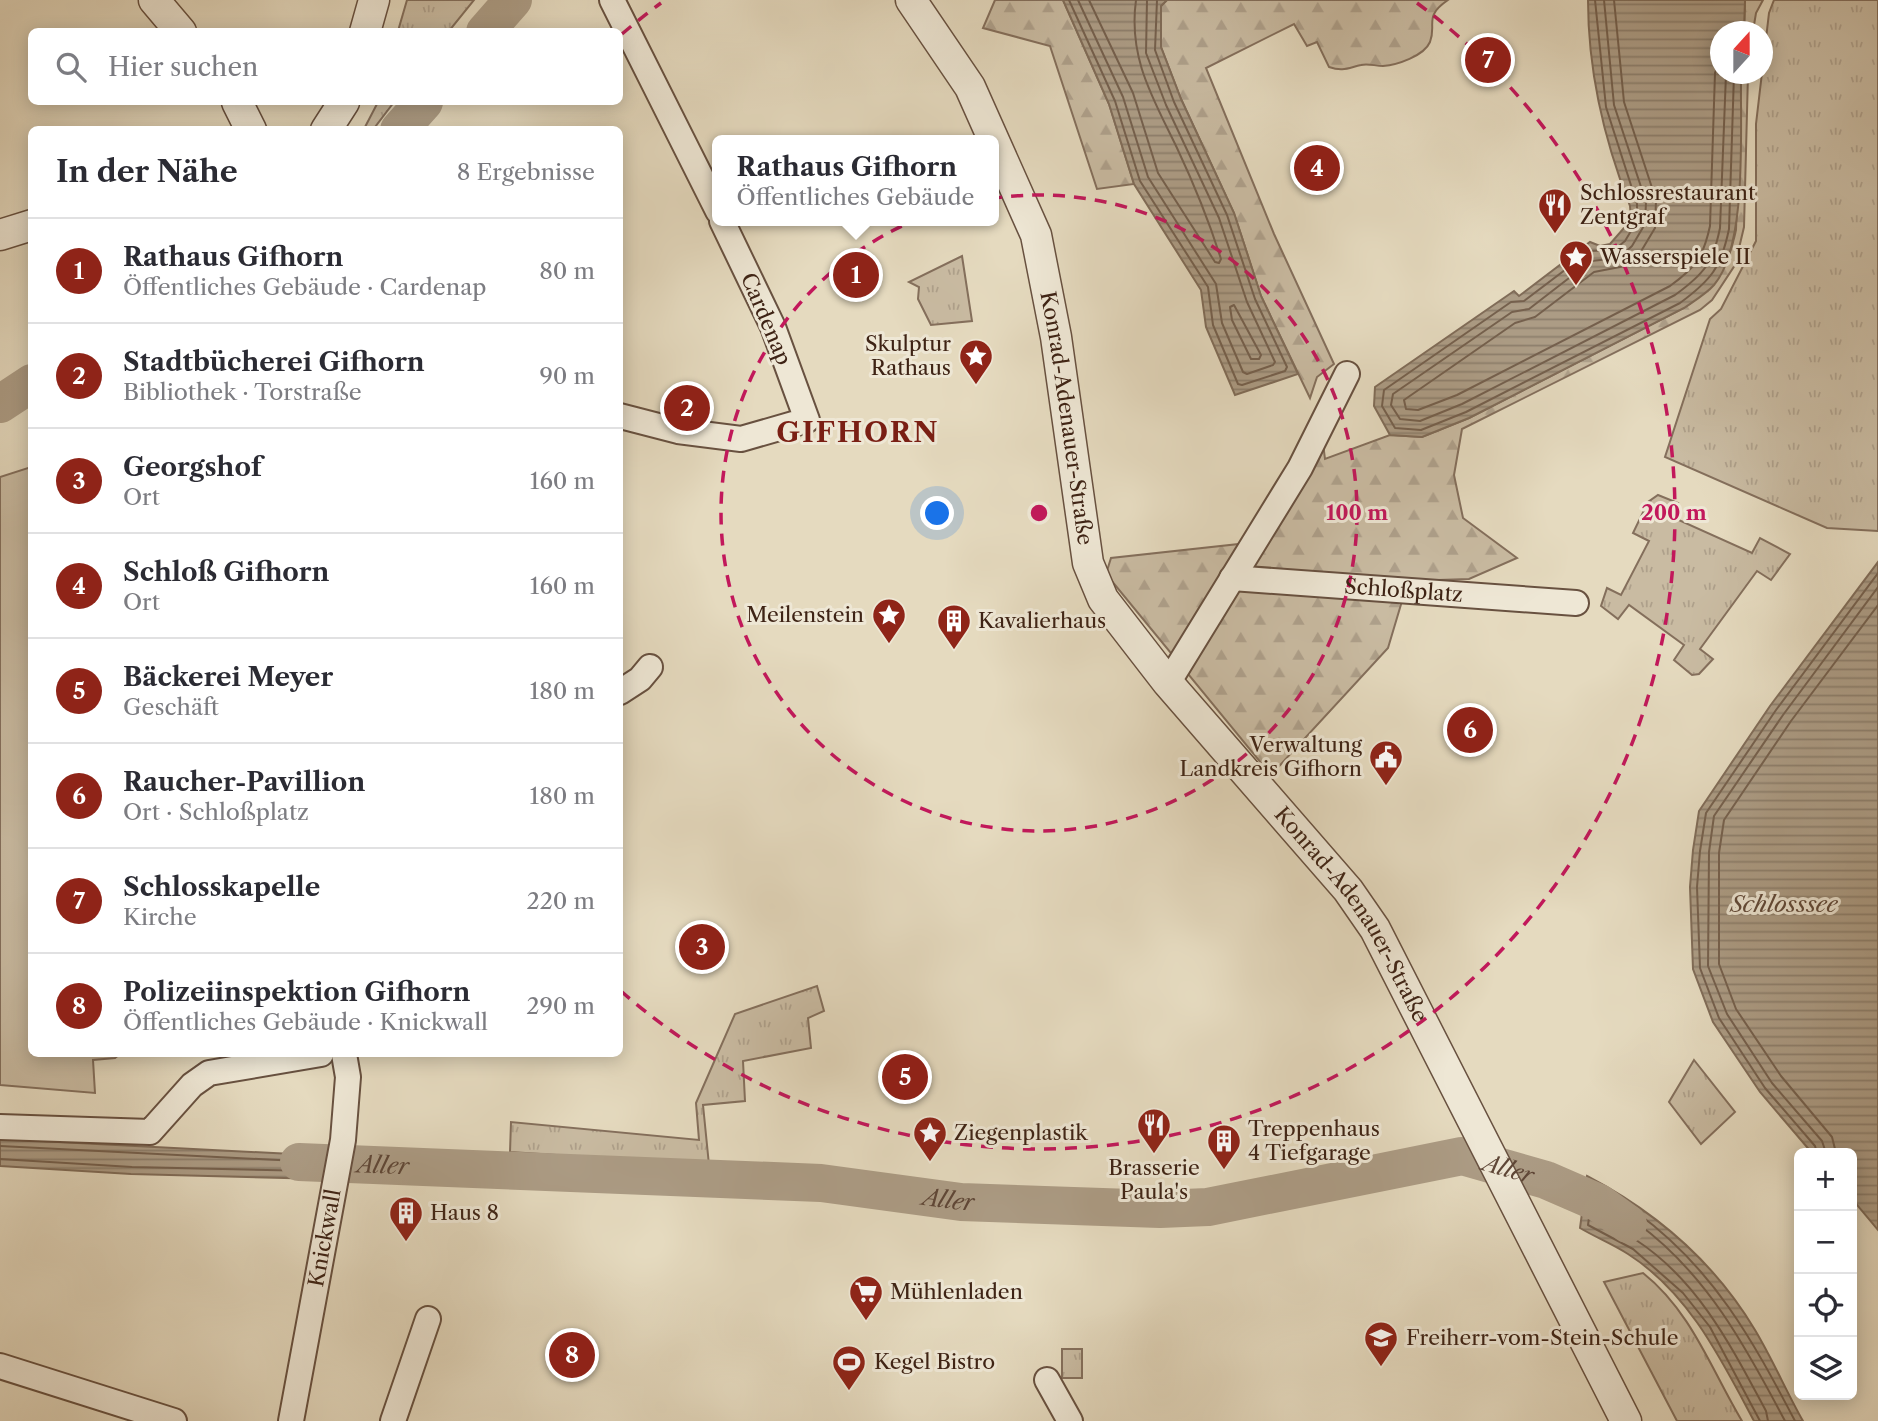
<!DOCTYPE html>
<html lang="de">
<meta charset="utf-8">
<style>
:root{--surface:#fff;--page:#f2f2f3;--text:#2b2b33;--muted:#7c7c81;--line:#e1e1e2;--accent:#8f2418}
body{margin:0;font-family:"Libre Caslon Text",serif;background:var(--page);color:var(--text)}
.controls{position:absolute;right:21px;bottom:21px;display:grid;overflow:hidden;border-radius:10px;box-shadow:0 4px 18px #0003}
.controls button{width:63px;height:63px;display:grid;place-items:center;padding:0;border:0;border-bottom:2px solid var(--line);background:var(--surface);color:var(--text);font:35px sans-serif}
.compass{position:absolute;left:1710px;top:21px;width:63px;height:63px;border-radius:50%;background:var(--surface);box-shadow:0 4px 18px #0003;rotate:21deg}
.you{position:absolute;left:938px;top:514px;width:24px;height:24px;margin:-18px;border:5px solid #fff;border-radius:50%;background:#1a73e8;box-shadow:0 0 0 10px #1a73e833}
.badge{display:grid;place-items:center;width:46px;height:46px;border-radius:50%;background:var(--accent);color:#fff;font-size:23px;font-weight:700}
.pin{position:absolute;translate:-50% -50%;border:4px solid #fff;box-shadow:0 2px 7px #0006}
.popup{position:absolute;left:712px;top:135px;width:287px;height:91px;box-sizing:border-box;display:grid;place-content:center;border-radius:10px;background:var(--surface);filter:drop-shadow(0 2px 5px #0005);font-size:23px;white-space:nowrap;color:var(--muted)}
.popup b{font-size:26px;color:var(--text)}
.popup::after{content:'';position:absolute;left:50%;top:100%;margin-left:-14px;border:14px solid transparent;border-top-color:var(--surface)}
.list{margin:0;padding:0;list-style:none}
h2{display:flex;justify-content:space-between;align-items:center;height:91px;margin:0;padding:0 28px;font-size:30px}
h2 small{font-size:23px;font-weight:400;color:var(--muted)}
.list li{display:grid;grid-template-columns:46px 1fr auto;gap:21px;align-items:center;box-sizing:border-box;height:105px;padding:0 28px;border-top:2px solid var(--line)}
.list b{display:block;font-size:26px;white-space:nowrap}
.list p{margin:0;font-size:23px;white-space:nowrap;color:var(--muted)}
.list em{font-size:23px;font-style:normal;color:var(--muted)}
.icon{flex:none;width:38px;height:38px;fill:none;stroke:currentColor;stroke-width:2;stroke-linecap:round;stroke-linejoin:round}
.map{position:relative;flex:none;width:1878px;height:1421px;overflow:hidden}
.search{position:absolute;background:var(--surface);box-shadow:0 4px 18px #0003;left:28px;top:28px;width:595px;height:77px;display:flex;align-items:center;gap:18px;box-sizing:border-box;padding:0 24px;border-radius:10px;color:var(--muted);font-size:26px}
.panel{position:absolute;background:var(--surface);box-shadow:0 4px 18px #0003;left:28px;top:126px;width:595px;height:931px;border-radius:10px}
.map>svg:first-child{display:block}
</style>
<div class="map">
<svg width="1878" height="1421" viewBox="0 0 1878 1421">
<defs>
<pattern id="grass-tufts" width="24" height="20" patternUnits="userSpaceOnUse" patternTransform="scale(1.75)"><rect width="24" height="20" fill="#c9bba2"/><path d="M3 7l-1-3M5 7V3M7 7l1-3M15 17l-1-3M17 17v-4M19 17l1-3" fill="none" stroke="#aea08b"/></pattern>
<pattern id="forest-firs" width="22" height="20" patternUnits="userSpaceOnUse" patternTransform="scale(1.75)"><rect width="22" height="20" fill="#c9bba2"/><path d="M5 1l3.5 6h-7zM16 11l3.5 6h-7z" fill="#aea08b"/></pattern>
<pattern id="water-rules" width="6" height="5" patternUnits="userSpaceOnUse" patternTransform="scale(1.75)"><rect width="6" height="5" fill="#ac9c85"/><path d="M0 2.5h6" fill="none" stroke="#8d7f6c"/></pattern>
</defs>
<rect width="100%" height="100%" fill="#e5dabf"/>
<filter id="stains"><feTurbulence type="fractalNoise" baseFrequency=".00286" numOctaves="4"/><feColorMatrix values="0 0 0 0 .2 0 0 0 0 .09 0 0 0 0 .02 0 0 0 .5 -.17"/></filter>
<radialGradient id="worn" r=".72"><stop offset=".6" stop-color="#630" stop-opacity="0"/><stop offset="1" stop-color="#630" stop-opacity=".3"/></radialGradient>
<!-- grass -->
<g fill="url(#grass-tufts)" stroke="#846f5c" stroke-width="2">
<path d="M 407,0 L 474,0 L 449,31 L 398,31 Z"/>
<path d="M 1774,0 L 1878,0 L 1878,531 L 1827,528 L 1665,457 L 1710,319 L 1721,309 L 1756,241 L 1756,124 L 1769,13 Z"/>
<path d="M 378,102 L 394,102 L 375,127 L 364,129 Z"/>
<path d="M 962,256 L 972,321 L 931,325 L 918,299 L 919,287 L 909,282 Z"/>
<path d="M 1658,495 L 1678,503 L 1672,517 L 1752,553 L 1760,538 L 1790,554 L 1771,580 L 1757,571 L 1700,649 L 1713,659 L 1699,674 L 1692,675 L 1674,660 L 1684,645 L 1629,605 L 1618,619 L 1601,606 L 1607,588 L 1621,595 L 1649,541 L 1633,533 L 1648,502 Z"/>
<path d="M 817,986 L 824,1011 L 808,1018 L 811,1048 L 743,1061 L 745,1101 L 703,1105 L 709,1165 L 510,1152 L 511,1122 L 699,1140 L 696,1103 L 735,1014 Z"/>
<path d="M 1694,1060 L 1735,1112 L 1701,1144 L 1669,1102 Z"/>
<path d="M 1643,1273 C 1691,1311 1711,1369 1742,1421 L 1677,1421 L 1604,1282 Z"/>
<rect x="1062" y="1349" width="20" height="29"/>
</g>
<!-- forest -->
<g fill="url(#forest-firs)" stroke="#846f5c" stroke-width="2">
<path d="M 995,0 L 1063,0 L 1109,104 L 1134,184 L 1097,189 L 1050,46 L 983,28 Z"/>
<path d="M 1167,0 L 1448,0 C 1423,17 1437,24 1430,42 C 1424,56 1397,65 1383,66 C 1375,66 1368,63 1361,65 C 1348,68 1343,72 1329,67 L 1317,42 L 1307,46 L 1294,24 L 1206,68 L 1274,234 L 1334,364 L 1317,377 L 1310,398 L 1261,296 L 1234,213 L 1181,99 L 1161,47 L 1161,6 Z"/>
<path d="M 1745,0 L 1763,0 L 1756,13 L 1753,31 L 1744,32 Z"/>
<path d="M 1741,74 L 1748,74 L 1744,227 L 1735,265 L 1712,300 L 1700,310 L 1462,429 L 1454,475 L 1463,518 L 1517,558 L 1469,579 L 1408,581 L 1388,648 L 1271,775 L 1106,574 L 1111,558 L 1266,541 L 1323,443 L 1325,459 L 1390,435 L 1422,437 L 1469,418 L 1684,308 C 1717,284 1727,271 1736,230 Z"/>
</g>
<!-- pitch -->
<path fill="#c9bba2" stroke="#846f5c" stroke-width="2" d="M 31,467 L 32,1054 L 120,1054 L 115,1058 L 93,1060 L 95,1093 L 0,1085 L 0,477 Z"/>
<!-- water -->
<g fill="url(#water-rules)" stroke="#806c58" stroke-width="2">
<path d="M 1063,0 L 1167,0 L 1161,6 L 1161,47 L 1181,99 L 1234,213 L 1261,296 L 1298,374 L 1235,395 L 1206,327 L 1201,290 L 1134,184 L 1109,104 Z"/>
<path d="M 1588,0 L 1745,0 L 1744,31 L 1720,32 L 1720,74 L 1741,74 C 1740,127 1748,245 1714,285 C 1706,294 1694,301 1684,308 L 1469,418 L 1422,437 L 1390,435 L 1374,406 L 1375,387 L 1514,291 L 1519,296 L 1590,242 L 1600,246 L 1610,244 L 1631,220 L 1630,206 C 1604,140 1588,71 1588,0 Z"/>
<path d="M 1878,562 L 1878,1230 L 1852,1199 L 1852,1153 L 1812,1153 L 1760,1092 L 1713,1022 L 1693,969 L 1690,887 L 1693,850 L 1699,811 L 1770,706 Z"/>
<path d="M 0,1139 L 330,1156 L 324,1179 L 131,1174 L 0,1166 Z"/>
<path d="M 1587,1176 C 1656,1212 1715,1263 1755,1330 C 1773,1360 1786,1391 1803,1421 L 1754,1421 C 1721,1359 1689,1293 1628,1254 C 1613,1244 1595,1237 1580,1228 Z"/>
</g>
<g fill="none" stroke-linecap="round" stroke-linejoin="round">
<!-- shore -->
<g stroke="#75604d" stroke-width="2">
<path d="M 1069,0 L 1115,101 L 1140,181 L 1208,287 L 1213,325 L 1238,384 L 1242,385 L 1285,371 L 1287,367 L 1255,299 L 1227,215 L 1174,102 L 1155,50 L 1157,0"/>
<path d="M 1078,0 L 1123,97 L 1148,177 L 1216,284 L 1222,323 L 1243,372 L 1247,374 L 1273,365 L 1275,362 L 1247,302 L 1219,218 L 1166,105 L 1146,53 L 1147,0"/>
<path d="M 1089,0 L 1133,93 L 1158,173 L 1215,262 L 1219,263 L 1221,259 C 1209,221 1194,184 1177,148 C 1153,98 1128,58 1136,0"/>
<path d="M 1595,0 L 1606,107 L 1637,204 L 1637,221 L 1625,241 L 1614,250 L 1590,251 L 1524,301 L 1511,302 L 1384,390 L 1382,406 L 1395,428 L 1421,430 L 1466,412 L 1680,303 C 1711,280 1721,268 1729,229 L 1734,74"/>
<path d="M 1604,0 L 1614,105 L 1646,202 L 1645,224 L 1632,246 L 1619,258 L 1591,261 L 1529,309 L 1512,312 L 1393,394 L 1391,405 L 1400,419 L 1420,421 L 1462,404 L 1675,295 C 1704,274 1713,263 1720,228 L 1726,74"/>
<path d="M 1614,0 L 1624,102 L 1656,200 L 1655,228 L 1640,253 L 1625,266 L 1594,272 L 1535,317 L 1515,323 L 1404,400 L 1406,409 L 1418,410 L 1457,395 L 1670,286 C 1696,267 1703,258 1710,226 L 1715,73 L 1720,59"/>
<path d="M 1234,305 L 1261,355 L 1259,359 L 1251,359 L 1232,320 L 1230,307 Z"/>
<path d="M 0,1146 L 317,1162 L 320,1166 L 316,1171 L 132,1167 L 0,1159"/>
<path d="M 1817,1153 L 1815,1146 L 1765,1088 L 1719,1018 L 1700,968 L 1697,887 L 1700,851 L 1706,813 L 1776,710 L 1878,573"/>
<path d="M 1826,1153 L 1822,1141 L 1772,1083 L 1727,1014 L 1708,966 L 1709,852 L 1714,816 L 1783,715 L 1878,587"/>
<path d="M 1836,1153 L 1832,1137 L 1781,1076 L 1736,1009 L 1719,964 L 1719,853 L 1724,820 L 1791,721 L 1878,605"/>
<path d="M 1760,1421 L 1710,1327 L 1683,1293 L 1633,1249 L 1588,1225 L 1593,1190 C 1607,1191 1624,1203 1636,1212 C 1713,1268 1752,1339 1795,1421"/>
<path d="M 1768,1421 L 1766,1411 C 1732,1348 1699,1281 1636,1240 C 1624,1233 1611,1227 1598,1220 L 1600,1203 C 1613,1204 1626,1216 1637,1223 C 1706,1273 1746,1347 1785,1421"/>
</g>
<!-- river -->
<g stroke="#ac9c85" stroke-width="38">
<path d="M 485,32 L 513,0"/>
<path d="M 399,130 L 424,102"/>
<path d="M 0,404 L 32,383"/>
<path id="s1" d="M 299,1162 L 821,1183 L 961,1202 L 1160,1209 L 1208,1207 L 1462,1156 L 1546,1180 L 1599,1203 L 1628,1224"/>
</g>
<!-- minor casing -->
<g stroke="#685140" stroke-width="28">
<g id="minor">
<path d="M 612,0 L 718,211"/>
<path d="M 620,416 L 678,431 L 741,439 L 807,420 L 773,327 L 722,221"/>
<path id="s2" d="M 1232,578 L 1576,603"/>
<path d="M 1168,683 L 1300,468 L 1347,374"/>
<path d="M 620,692 L 640,679 L 650,667"/>
<path d="M 0,1127 L 150,1132 L 192,1085 L 209,1073 L 321,1054"/>
<path d="M 0,1366 L 174,1421"/>
<path d="M 1047,1380 L 1070,1421"/>
<path id="s3" d="M 291,1421 L 343,1140 L 348,1077 L 344,1054"/>
<path d="M 393,1421 L 428,1319"/>
</g>
</g>
<!-- tertiary casing -->
<g stroke="#685140" stroke-width="33">
<g id="tertiary">
<path d="M 154,0 L 181,32"/>
<path id="s4" d="M 911,0 L 970,87 L 1036,235 L 1056,337 L 1088,563 L 1103,599 L 1168,683 L 1348,890 L 1375,929 L 1626,1421"/>
<path d="M 365,32 L 374,0"/>
<path d="M 237,102 L 251,130"/>
<path d="M 326,130 L 344,102"/>
<path d="M 0,235 L 32,225"/>
</g>
</g>
<!-- minor -->
<use href="#minor" stroke="#eee7d5" stroke-width="24"/>
<!-- tertiary -->
<use href="#tertiary" stroke="#eee7d5" stroke-width="30"/>
</g>
<!-- distance rings -->
<g fill="none" stroke="#c2185b" stroke-width="3.5" stroke-dasharray="12 9">
<circle cx="1039" cy="513" r="318"/>
<path d="M622 34A635 635 0 0 1 661 3M1417 3A635 635 0 1 1 622 992"/>
</g>
<!-- icons -->
<defs>
<g id="restaurant-pin" transform="scale(1.75)"><path d="M0 17L-7.5 6A9.5 9.5 0 1 1 7.5 6Z" fill="#8f2418" stroke="#eee7d5"/><path d="M-5-6h1v4h1v-4h1v4h1v-4h1v5L-1.5 .5V6h-2V.5L-5-1ZM5-6V6H3V1.5H1.5Q1.5-4 5-6Z" fill="#fff"/></g>
<g id="sight-pin" transform="scale(1.75)"><path d="M0 17L-7.5 6A9.5 9.5 0 1 1 7.5 6Z" fill="#8f2418" stroke="#eee7d5"/><path d="M0-6L1.8-2.2L6-1.7L2.9 1.2L3.7 5.4L0 3.3L-3.7 5.4L-2.9 1.2L-6-1.7L-1.8-2.2Z" fill="#fff"/></g>
<g id="building-pin" transform="scale(1.75)"><path d="M0 17L-7.5 6A9.5 9.5 0 1 1 7.5 6Z" fill="#8f2418" stroke="#eee7d5"/><path d="M-4-6H4V6H1V3H-1V6H-4ZM-2.5-4.3h1.7v1.8h-1.7ZM.8-4.3h1.7v1.8H.8ZM-2.5-1h1.7V.8h-1.7ZM.8-1h1.7V.8H.8Z" fill="#fff"/></g>
<g id="civic-pin" transform="scale(1.75)"><path d="M0 17L-7.5 6A9.5 9.5 0 1 1 7.5 6Z" fill="#8f2418" stroke="#eee7d5"/><path d="M-.6-6.5H3V-4.5H.6V-3L4-1V1h2V6H-6V1h2V-1L-.6-3ZM-1.2 2.5V6h2.4V2.5Z" fill="#fff"/></g>
<g id="supermarket-pin" transform="scale(1.75)"><path d="M0 17L-7.5 6A9.5 9.5 0 1 1 7.5 6Z" fill="#8f2418" stroke="#eee7d5"/><path d="M-6-5.5h2.5l.6 2H6L4.5 2H-2.5L-4.4-4H-6ZM-1.5 3.2a1.3 1.3 0 1 0 .1 0ZM3 3.2a1.3 1.3 0 1 0 .1 0Z" fill="#fff"/></g>
<g id="school-pin" transform="scale(1.75)"><path d="M0 17L-7.5 6A9.5 9.5 0 1 1 7.5 6Z" fill="#8f2418" stroke="#eee7d5"/><path d="M0-5L7-2L0 1L-7-2ZM-4 1L0 2.5L4 1V4Q0 6-4 4Z" fill="#fff"/></g>
<g id="stadium-pin" transform="scale(1.75)"><path d="M0 17L-7.5 6A9.5 9.5 0 1 1 7.5 6Z" fill="#8f2418" stroke="#eee7d5"/><path d="M0-5a6.5 5 0 1 0 0 10a6.5 5 0 1 0 0-10ZM-3.5-1.8h7v3.6h-7Z" fill="#fff"/></g>
</defs>
<g fill-rule="evenodd">
<use href="#restaurant-pin" x="1555" y="205"/>
<use href="#sight-pin" x="1576" y="257"/>
<use href="#sight-pin" x="976" y="356"/>
<use href="#sight-pin" x="889" y="615"/>
<use href="#building-pin" x="954" y="621"/>
<use href="#civic-pin" x="1386" y="757"/>
<use href="#restaurant-pin" x="1154" y="1125"/>
<use href="#sight-pin" x="930" y="1133"/>
<use href="#building-pin" x="1224" y="1141"/>
<use href="#building-pin" x="406" y="1213"/>
<use href="#supermarket-pin" x="866" y="1292"/>
<use href="#school-pin" x="1381" y="1338"/>
<use href="#stadium-pin" x="849" y="1362"/>
</g>
<g text-anchor="middle" stroke-width="6" stroke-linejoin="round" paint-order="stroke">
<!-- poi labels -->
<g font-size="21" fill="#3e2315" stroke="#eee7d5" text-anchor="start">
<text x="1580" y="200">Schlossrestaurant<tspan x="1580" dy="24">Zentgraf</tspan></text>
<text x="1600" y="264">Wasserspiele II</text>
<text x="951" y="351" text-anchor="end">Skulptur<tspan x="951" dy="24">Rathaus</tspan></text>
<text x="864" y="622" text-anchor="end">Meilenstein</text>
<text x="978" y="628">Kavalierhaus</text>
<text x="1362" y="752" text-anchor="end">Verwaltung<tspan x="1362" dy="24">Landkreis Gifhorn</tspan></text>
<text x="1248" y="1136">Treppenhaus<tspan x="1248" dy="24">4 Tiefgarage</tspan></text>
<text x="954" y="1140">Ziegenplastik</text>
<text x="1154" y="1175" text-anchor="middle">Brasserie<tspan x="1154" dy="24">Paula's</tspan></text>
<text x="430" y="1220">Haus 8</text>
<text x="890" y="1299">Mühlenladen</text>
<text x="1406" y="1345">Freiherr-vom-Stein-Schule</text>
<text x="874" y="1369">Kegel Bistro</text>
</g>
<!-- street labels -->
<g font-size="21" fill="#3e2315" stroke="#eee7d5">
<text transform="translate(766 319) rotate(67)" y="7">Cardenap</text>
<text dy="7" stroke="none"><textPath href="#s4" startOffset="453">Konrad-Adenauer-Straße</textPath></text>
<text dy="7" stroke="none"><textPath href="#s2" startOffset="172">Schloßplatz</textPath></text>
<text dy="7" stroke="none"><textPath href="#s4" startOffset="1041">Konrad-Adenauer-Straße</textPath></text>
<text dy="7" stroke="none"><textPath href="#s3" startOffset="186">Knickwall</textPath></text>
</g>
<!-- water labels -->
<g font-size="23" font-style="italic" fill="#5f4737" stroke="#eee7d5">
<text x="1784" y="912">Schlosssee</text>
<text dy="8" stroke="none"><textPath href="#s1" startOffset="84">Aller</textPath></text>
<text dy="8" stroke="none"><textPath href="#s1" startOffset="1218">Aller</textPath></text>
<text dy="8" stroke="none"><textPath href="#s1" startOffset="651">Aller</textPath></text>
</g>
<!-- district labels -->
<g font-size="28" font-weight="bold" letter-spacing="2" fill="#7a1f14" stroke="#eee7d5">
<text x="858" y="442">GIFHORN</text>
</g>
</g>
<circle cx="1039" cy="513" r="10" fill="#c2185b" stroke="#eee7d5" stroke-width="3.5"/>
<g font-size="21" text-anchor="middle" font-weight="bold" fill="#c2185b" stroke="#eee7d5" stroke-width="6" stroke-linejoin="round" paint-order="stroke">
<text x="1357" y="520">100 m</text>
<text x="1674" y="520">200 m</text>
</g>
<rect width="100%" height="100%" filter="url(#stains)"/>
<rect width="100%" height="100%" fill="url(#worn)"/>
</svg>
<div class="controls">
<button>+</button>
<button>−</button>
<button><svg class="icon" aria-label="locate" viewBox="0 0 24 24"><circle cx="12" cy="12" r="6"/><path d="M12 2v4M12 18v4M2 12h4M18 12h4"/></svg></button>
<button><svg class="icon" aria-label="layers" viewBox="0 0 24 24"><path d="M12 4l9 5-9 5-9-5zM3 14l9 5 9-5"/></svg></button>
</div>
<svg class="compass" viewBox="-18 -18 36 36"><path d="M0-13l5 13h-10z" fill="#e53935"/><path d="M0 13l5-13h-10z" fill="#7c7c81"/></svg>
<div class="you"></div>
<div class="pin badge" style="left:856px;top:275px">1</div>
<div class="popup"><b>Rathaus Gifhorn</b>Öffentliches Gebäude</div>
<div class="pin badge" style="left:687px;top:408px">2</div>
<div class="pin badge" style="left:702px;top:947px">3</div>
<div class="pin badge" style="left:1317px;top:168px">4</div>
<div class="pin badge" style="left:905px;top:1077px">5</div>
<div class="pin badge" style="left:1470px;top:730px">6</div>
<div class="pin badge" style="left:1488px;top:60px">7</div>
<div class="pin badge" style="left:572px;top:1355px">8</div>
<div class="search"><svg class="icon" aria-label="search" viewBox="0 0 24 24"><circle cx="10" cy="10" r="6"/><path d="M15 15l6 6"/></svg>Hier suchen</div>
<section class="panel">
<h2>In der Nähe<small>8 Ergebnisse</small></h2>
<ul class="list">
<li><span class="badge">1</span><div><b>Rathaus Gifhorn</b><p>Öffentliches Gebäude · Cardenap</p></div><em>80 m</em></li>
<li><span class="badge">2</span><div><b>Stadtbücherei Gifhorn</b><p>Bibliothek · Torstraße</p></div><em>90 m</em></li>
<li><span class="badge">3</span><div><b>Georgshof</b><p>Ort</p></div><em>160 m</em></li>
<li><span class="badge">4</span><div><b>Schloß Gifhorn</b><p>Ort</p></div><em>160 m</em></li>
<li><span class="badge">5</span><div><b>Bäckerei Meyer</b><p>Geschäft</p></div><em>180 m</em></li>
<li><span class="badge">6</span><div><b>Raucher-Pavillion</b><p>Ort · Schloßplatz</p></div><em>180 m</em></li>
<li><span class="badge">7</span><div><b>Schlosskapelle</b><p>Kirche</p></div><em>220 m</em></li>
<li><span class="badge">8</span><div><b>Polizeiinspektion Gifhorn</b><p>Öffentliches Gebäude · Knickwall</p></div><em>290 m</em></li>
</ul>
</section>
</div>
